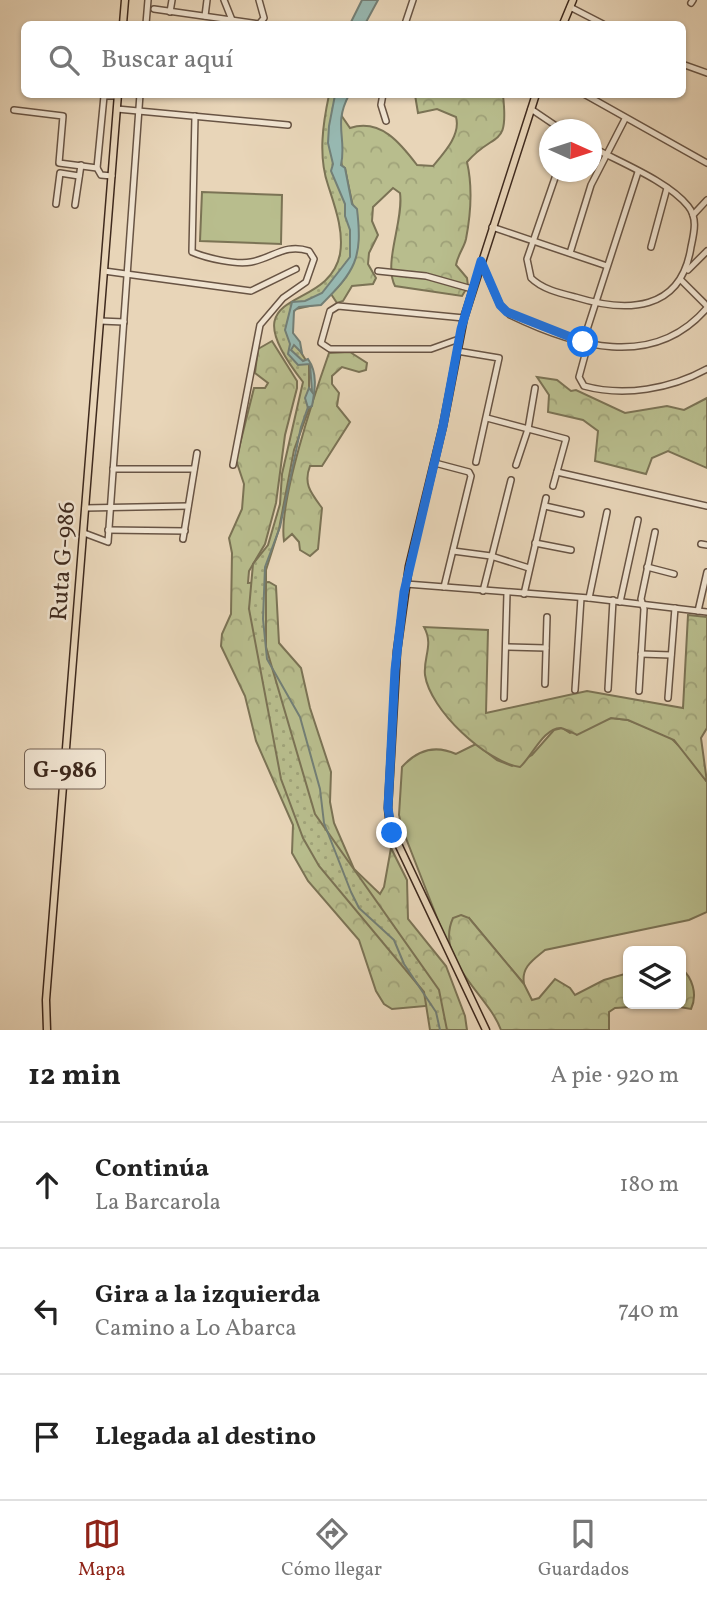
<!DOCTYPE html>
<html lang="es">
<meta charset="utf-8">
<style>
:root{--surface:#fff;--page:#f2f2f2;--text:#222;--muted:#767676;--line:#e0e0e0;--accent:#8f2418}
body{margin:0;font-family:Vollkorn,serif;background:var(--page);color:var(--text)}
.controls{position:absolute;right:21px;bottom:21px;display:grid;overflow:hidden;border-radius:10px;box-shadow:0 2px 5px #0004}
.controls button{width:63px;height:63px;display:grid;place-items:center;padding:0;border:0;border-bottom:2px solid var(--line);background:var(--surface);color:var(--text);font:35px sans-serif}
.compass{position:absolute;left:539px;top:119px;width:63px;height:63px;border-radius:50%;background:var(--surface);box-shadow:0 2px 5px #0004;rotate:93deg}
.stop{position:absolute;width:21px;height:21px;margin:-16px;border:5px solid #1a73e8;border-radius:50%;background:#fff}
.stop.end{background:#1a73e8;border-color:#fff;box-shadow:0 2px 7px #0008}
.list{margin:0;padding:0;list-style:none}
h2{display:flex;justify-content:space-between;align-items:center;height:91px;margin:0;padding:0 28px;font-size:30px}
h2 small{font-size:23px;font-weight:400;color:var(--muted)}
.list li{display:grid;grid-template-columns:46px 1fr auto;gap:21px;align-items:center;box-sizing:border-box;height:126px;padding:0 28px;border-top:2px solid var(--line)}
.list b{display:block;font-size:26px;white-space:nowrap}
.list p{margin:0;font-size:23px;white-space:nowrap;color:var(--muted)}
.list em{font-size:23px;font-style:normal;color:var(--muted)}
.icon{flex:none;width:38px;height:38px;fill:none;stroke:currentColor;stroke-width:2;stroke-linecap:round;stroke-linejoin:round}
.map{position:relative;flex:none;width:707px;height:1030px;overflow:hidden}
.search{position:absolute;background:var(--surface);box-shadow:0 2px 5px #0004;left:21px;right:21px;top:21px;height:77px;display:flex;align-items:center;gap:18px;box-sizing:border-box;padding:0 24px;border-radius:10px;color:var(--muted);font-size:26px}
.sheet{height:469px;background:var(--surface)}
nav{display:flex;justify-content:space-around;align-items:center;box-sizing:border-box;height:98px;border-top:2px solid var(--line);background:var(--surface);font-size:19px;color:var(--muted)}
nav a{display:grid;justify-items:center;gap:4px}
nav .on{color:var(--accent)}
.map>svg:first-child{display:block}
</style>
<div class="map">
<svg width="707" height="1030" viewBox="0 0 707 1030">
<defs>
<pattern id="forest-crowns" width="20" height="18" patternUnits="userSpaceOnUse" patternTransform="scale(1.75)"><rect width="20" height="18" fill="#b8bd8d"/><path d="M2 6a3 3 0 1 1 6 0M12 15a3 3 0 1 1 6 0" fill="none" stroke="#9fa279"/></pattern>
<pattern id="park-dots" width="8" height="8" patternUnits="userSpaceOnUse" patternTransform="scale(1.75)"><rect width="8" height="8" fill="#b8bd8d"/><path d="M2 2h.1M6 6h.1" fill="none" stroke="#9fa279" stroke-width="1.8" stroke-linecap="round"/></pattern>
</defs>
<rect width="100%" height="100%" fill="#e8d5b8"/>
<filter id="stains"><feTurbulence type="fractalNoise" baseFrequency=".00286" numOctaves="4"/><feColorMatrix values="0 0 0 0 .2 0 0 0 0 .09 0 0 0 0 .02 0 0 0 .5 -.17"/></filter>
<radialGradient id="worn" r=".72"><stop offset=".6" stop-color="#630" stop-opacity="0"/><stop offset="1" stop-color="#630" stop-opacity=".3"/></radialGradient>
<!-- grass -->
<g fill="#b8bd8d" stroke="#7b7355" stroke-width="2">
<path d="M 202,192 L 282,195 L 281,244 L 200,241 Z"/>
<path d="M 611,718 L 628,720 L 668,735 L 685,752 L 707,782 L 707,912 L 689,920 L 545,950 C 533,960 521,967 524,984 L 469,918 L 450,934 L 450,951 L 402,828 L 399,815 L 402,767 C 418,749 436,745 456,754 L 476,744 L 497,760 L 512,766 L 532,755 L 554,730 L 562,728 L 570,733 Z"/>
</g>
<!-- forest -->
<g fill="url(#forest-crowns)" stroke="#7b7355" stroke-width="2">
<path d="M 415,95 L 503,95 C 509,150 495,130 467,162 C 473,188 471,213 466,239 C 464,248 458,254 456,265 L 467,278 L 468,286 L 462,296 L 395,286 C 383,263 404,220 400,193 L 393,188 L 373,207 L 372,221 L 378,235 L 369,253 L 368,264 L 376,278 L 373,284 L 352,286 L 343,301 L 337,303 L 331,294 C 373,256 353,215 345,168 L 341,165 L 341,115 L 350,128 C 381,118 401,144 417,165 L 433,166 C 444,153 461,135 456,117 L 437,109 L 418,113 Z"/>
<path d="M 272,341 L 297,381 L 297,388 L 285,435 L 276,503 L 265,544 L 249,571 L 248,583 L 269,582 L 276,586 L 279,643 L 301,668 L 310,708 L 331,772 L 330,802 L 334,823 L 354,869 L 380,894 L 384,887 L 391,848 L 407,880 L 408,919 L 446,966 L 465,1016 L 467,1030 L 441,1030 L 436,1005 L 392,1009 L 384,1004 L 376,991 L 359,940 L 308,881 L 292,853 L 293,825 L 256,741 L 245,696 L 221,646 L 222,634 L 231,614 L 232,553 L 229,538 L 242,509 L 244,484 L 236,460 L 254,388 L 265,388 L 268,383 L 255,373 L 258,349 Z"/>
<path d="M 350,352 L 367,363 L 366,370 L 359,372 L 342,367 L 332,376 L 332,384 L 339,393 L 337,406 L 350,422 L 322,466 L 310,466 C 303,484 311,493 322,508 L 318,549 L 310,556 L 300,550 L 299,542 L 292,534 L 284,541 C 278,503 315,393 329,353 Z"/>
<path d="M 537,377 L 557,380 L 571,391 L 576,390 L 625,413 L 667,406 L 684,410 L 707,398 L 707,468 L 668,451 L 652,458 L 646,474 L 595,461 L 598,431 L 583,420 L 548,412 L 549,395 Z"/>
<path d="M 688,615 L 707,617 L 707,728 L 701,738 L 707,782 L 674,740 L 628,720 L 611,718 L 577,735 C 573,733 566,729 561,728 C 544,727 531,758 520,767 C 486,762 430,710 425,675 C 423,657 434,645 424,627 L 488,630 L 486,713 L 587,691 L 683,708 Z"/>
<path d="M 461,915 L 469,918 L 524,984 L 532,1000 L 539,998 L 555,979 L 570,988 L 575,995 L 604,980 L 628,973 L 628,1004 L 681,1004 L 681,968 C 692,977 698,994 691,1009 L 667,1005 L 615,1008 L 609,1012 L 609,1030 L 501,1030 C 488,994 434,960 453,918 Z"/>
</g>
<!-- park -->
<path fill="url(#park-dots)" stroke="#7b7355" stroke-width="2" d="M 329,95 L 340,95 L 338,144 L 353,226 L 351,260 L 318,304 L 296,309 L 292,314 L 293,340 L 309,365 L 309,409 L 294,450 L 279,529 L 266,570 L 266,647 L 315,814 L 439,990 L 447,1030 L 430,1030 L 424,992 L 319,866 L 303,838 L 281,779 L 249,609 L 253,564 L 268,545 L 280,504 L 282,474 L 303,382 C 225,283 328,316 340,254 C 344,231 335,207 328,185 C 318,156 323,123 329,95 Z"/>
<!-- water -->
<g fill="#97b8b1" stroke="#737f76" stroke-width="2">
<path d="M 362,0 L 378,0 L 365,24 L 350,24 Z"/>
<path d="M 335,95 L 349,95 C 333,124 347,139 341,165 L 345,168 L 352,204 L 357,209 C 363,259 355,271 321,305 L 299,307 L 294,311 L 293,333 L 300,342 L 302,353 L 294,345 L 291,350 L 303,361 L 308,359 C 318,373 315,390 312,406 L 308,408 L 305,398 L 309,388 L 312,392 L 310,364 L 298,365 L 288,354 L 290,344 L 285,330 L 292,302 L 305,301 L 322,293 L 350,257 L 350,230 L 345,216 L 345,204 L 331,171 L 333,164 L 328,143 L 329,126 Z"/>
</g>
<g fill="none" stroke-linecap="round" stroke-linejoin="round">
<!-- stream -->
<path stroke="#737f76" stroke-width="2" d="M 308,407 L 301,427 L 280,527 L 265,567 L 263,619 L 267,659 L 300,717 L 320,789 L 324,823 L 351,892 L 359,908 L 394,940 L 404,964 L 436,1012 L 440,1030"/>
<!-- minor casing -->
<g stroke="#685444" stroke-width="8">
<g id="minor">
<path d="M 224,0 L 232,20"/>
<path d="M 691,3 L 693,0"/>
<path d="M 570,7 L 603,24"/>
<path d="M 154,9 L 259,24 L 264,18 L 259,0"/>
<path d="M 170,12 L 172,0"/>
<path d="M 205,16 L 207,0"/>
<path d="M 146,24 L 148,0"/>
<path d="M 405,24 L 413,0"/>
<path d="M 682,64 L 707,73"/>
<path d="M 383,94 L 381,105 L 386,121"/>
<path d="M 584,94 L 707,163"/>
<path d="M 117,109 L 288,125"/>
<path d="M 531,109 L 562,130"/>
<path d="M 14,110 L 63,116 L 59,163 L 97,168 L 101,175 L 112,176"/>
<path d="M 195,116 L 192,252 C 206,258 236,265 251,262 C 273,258 285,243 309,251 L 314,259 L 306,282 L 283,298 L 260,325 L 233,465"/>
<path d="M 97,168 L 104,96 L 118,96"/>
<path d="M 557,172 L 527,259 L 531,278 C 542,289 559,293 575,297 C 627,313 681,312 691,247 C 694,233 698,218 688,206 C 668,181 619,162 592,147"/>
<path d="M 56,204 L 60,173 L 79,176"/>
<path d="M 75,205 L 81,165"/>
<path d="M 693,215 L 707,200"/>
<path d="M 492,227 L 607,266"/>
<path d="M 651,247 L 667,188"/>
<path d="M 570,253 L 591,185 L 625,119"/>
<path d="M 481,262 L 500,305 L 510,315 C 574,346 653,371 707,308"/>
<path d="M 688,270 L 707,251"/>
<path d="M 104,271 L 251,291 L 296,269"/>
<path d="M 378,271 L 426,276 L 472,289"/>
<path d="M 681,280 L 707,306"/>
<path d="M 100,321 L 124,322"/>
<path d="M 459,339 L 431,349 L 330,349 L 321,343 L 330,311 L 338,306 L 464,318"/>
<path d="M 583,342 L 638,172"/>
<path d="M 588,344 L 579,377 L 584,386 C 624,397 671,389 707,369"/>
<path d="M 457,351 L 499,358 L 476,462"/>
<path d="M 487,418 L 566,439 L 553,486"/>
<path d="M 435,463 L 469,472 L 471,476 L 444,587"/>
<path d="M 516,465 L 528,429 L 535,388"/>
<path d="M 113,469 L 194,469"/>
<path d="M 557,472 L 707,506"/>
<path d="M 545,506 L 581,514"/>
<path d="M 85,508 L 188,506"/>
<path d="M 108,530 L 185,531"/>
<path d="M 84,533 L 108,542 L 140,94"/>
<path d="M 183,539 L 197,453"/>
<path d="M 535,543 L 571,550"/>
<path d="M 701,544 L 707,545"/>
<path d="M 453,551 L 491,556 L 529,568"/>
<path d="M 647,567 L 674,574"/>
<path d="M 406,584 L 589,598 L 707,612"/>
<path d="M 483,591 L 511,480"/>
<path d="M 524,594 L 546,498"/>
<path d="M 589,598 L 607,512"/>
<path d="M 620,602 L 638,520"/>
<path d="M 698,611 L 707,572"/>
<path d="M 506,647 L 546,648"/>
<path d="M 641,654 L 671,655"/>
<path d="M 545,684 L 547,617"/>
<path d="M 608,689 L 613,600"/>
<path d="M 575,690 L 581,598"/>
<path d="M 639,691 L 644,609 L 641,599 L 655,532"/>
<path d="M 504,698 L 507,593"/>
<path d="M 668,698 L 675,608"/>
</g>
</g>
<!-- major casing -->
<g stroke="#3e291d" stroke-width="9">
<g id="major">
<path d="M 123,24 L 125,0"/>
<path d="M 563,24 L 573,0"/>
<path d="M 47,1030 L 46,1000 L 118,94"/>
<path d="M 486,1030 L 390,827 L 388,808 L 397,651 L 409,566 L 443,426 L 464,318 L 536,94"/>
</g>
</g>
<!-- minor -->
<use href="#minor" stroke="#f0e4d1" stroke-width="5"/>
<!-- major -->
<use href="#major" stroke="#e8d5b8" stroke-width="6"/>
</g>
<g fill="none" stroke-linecap="round" stroke-linejoin="round">
<!-- route -->
<path stroke="#1a73e8" stroke-width="9" d="M 392,833 L 388,808 L 395,670 L 404,592 L 443,426 L 461,329 L 481,261 L 500,305 L 507,312 L 583,342"/>
</g>
<g text-anchor="middle" stroke-width="5" stroke-linejoin="round" paint-order="stroke">
<!-- shield labels -->
<rect fill="#f0e4d1" stroke="#736153" stroke-width="2" x="25" y="749.5" width="80" height="39" rx="5"/>
<g font-size="23" font-weight="bold" fill="#3e291d">
<text x="65" y="777">G-986</text>
</g>
<!-- street labels -->
<g font-size="24" fill="#3e291d" stroke="#f0e4d1">
<text transform="translate(62 561) rotate(-86)" y="8">Ruta G-986</text>
</g>
</g>
<rect width="100%" height="100%" filter="url(#stains)"/>
<rect width="100%" height="100%" fill="url(#worn)"/>
</svg>
<div class="controls">
<button><svg class="icon" aria-label="layers" viewBox="0 0 24 24"><path d="M12 4l9 5-9 5-9-5zM3 14l9 5 9-5"/></svg></button>
</div>
<svg class="compass" viewBox="-18 -18 36 36"><path d="M0-13l5 13h-10z" fill="#e53935"/><path d="M0 13l5-13h-10z" fill="#767676"/></svg>
<div class="stop" style="left:583px;top:342px"></div>
<div class="stop end" style="left:392px;top:833px"></div>
<div class="search"><svg class="icon" aria-label="search" viewBox="0 0 24 24"><circle cx="10" cy="10" r="6"/><path d="M15 15l6 6"/></svg>Buscar aquí</div>
</div>
<section class="sheet">
<h2>12 min<small>A pie · 920 m</small></h2>
<ul class="list">
<li><svg class="icon" aria-label="ahead" viewBox="0 0 24 24"><path d="M12 20V5M6 11l6-6 6 6"/></svg><div><b>Continúa</b><p>La Barcarola</p></div><em>180 m</em></li>
<li><svg class="icon" aria-label="left" viewBox="0 0 24 24"><path d="M17 20v-9H6M10 6l-5 5 5 5"/></svg><div><b>Gira a la izquierda</b><p>Camino a Lo Abarca</p></div><em>740 m</em></li>
<li><svg class="icon" aria-label="arrive" viewBox="0 0 24 24"><path d="M6 21V4h12l-3 4 3 4H6"/></svg><div><b>Llegada al destino</b></div></li>
</ul>
</section>
<nav>
<a class="on"><svg class="icon" aria-label="map" viewBox="0 0 24 24"><path d="M3 6l6-2 6 2 6-2v14l-6 2-6-2-6 2zM9 4v14M15 6v14"/></svg>Mapa</a>
<a><svg class="icon" aria-label="directions" viewBox="0 0 24 24"><path d="M12 3l9 9-9 9-9-9zM9 14v-3h6M13 9l2 2-2 2"/></svg>Cómo llegar</a>
<a><svg class="icon" aria-label="saved" viewBox="0 0 24 24"><path d="M7 4h10v16l-5-4-5 4z"/></svg>Guardados</a>
</nav>
